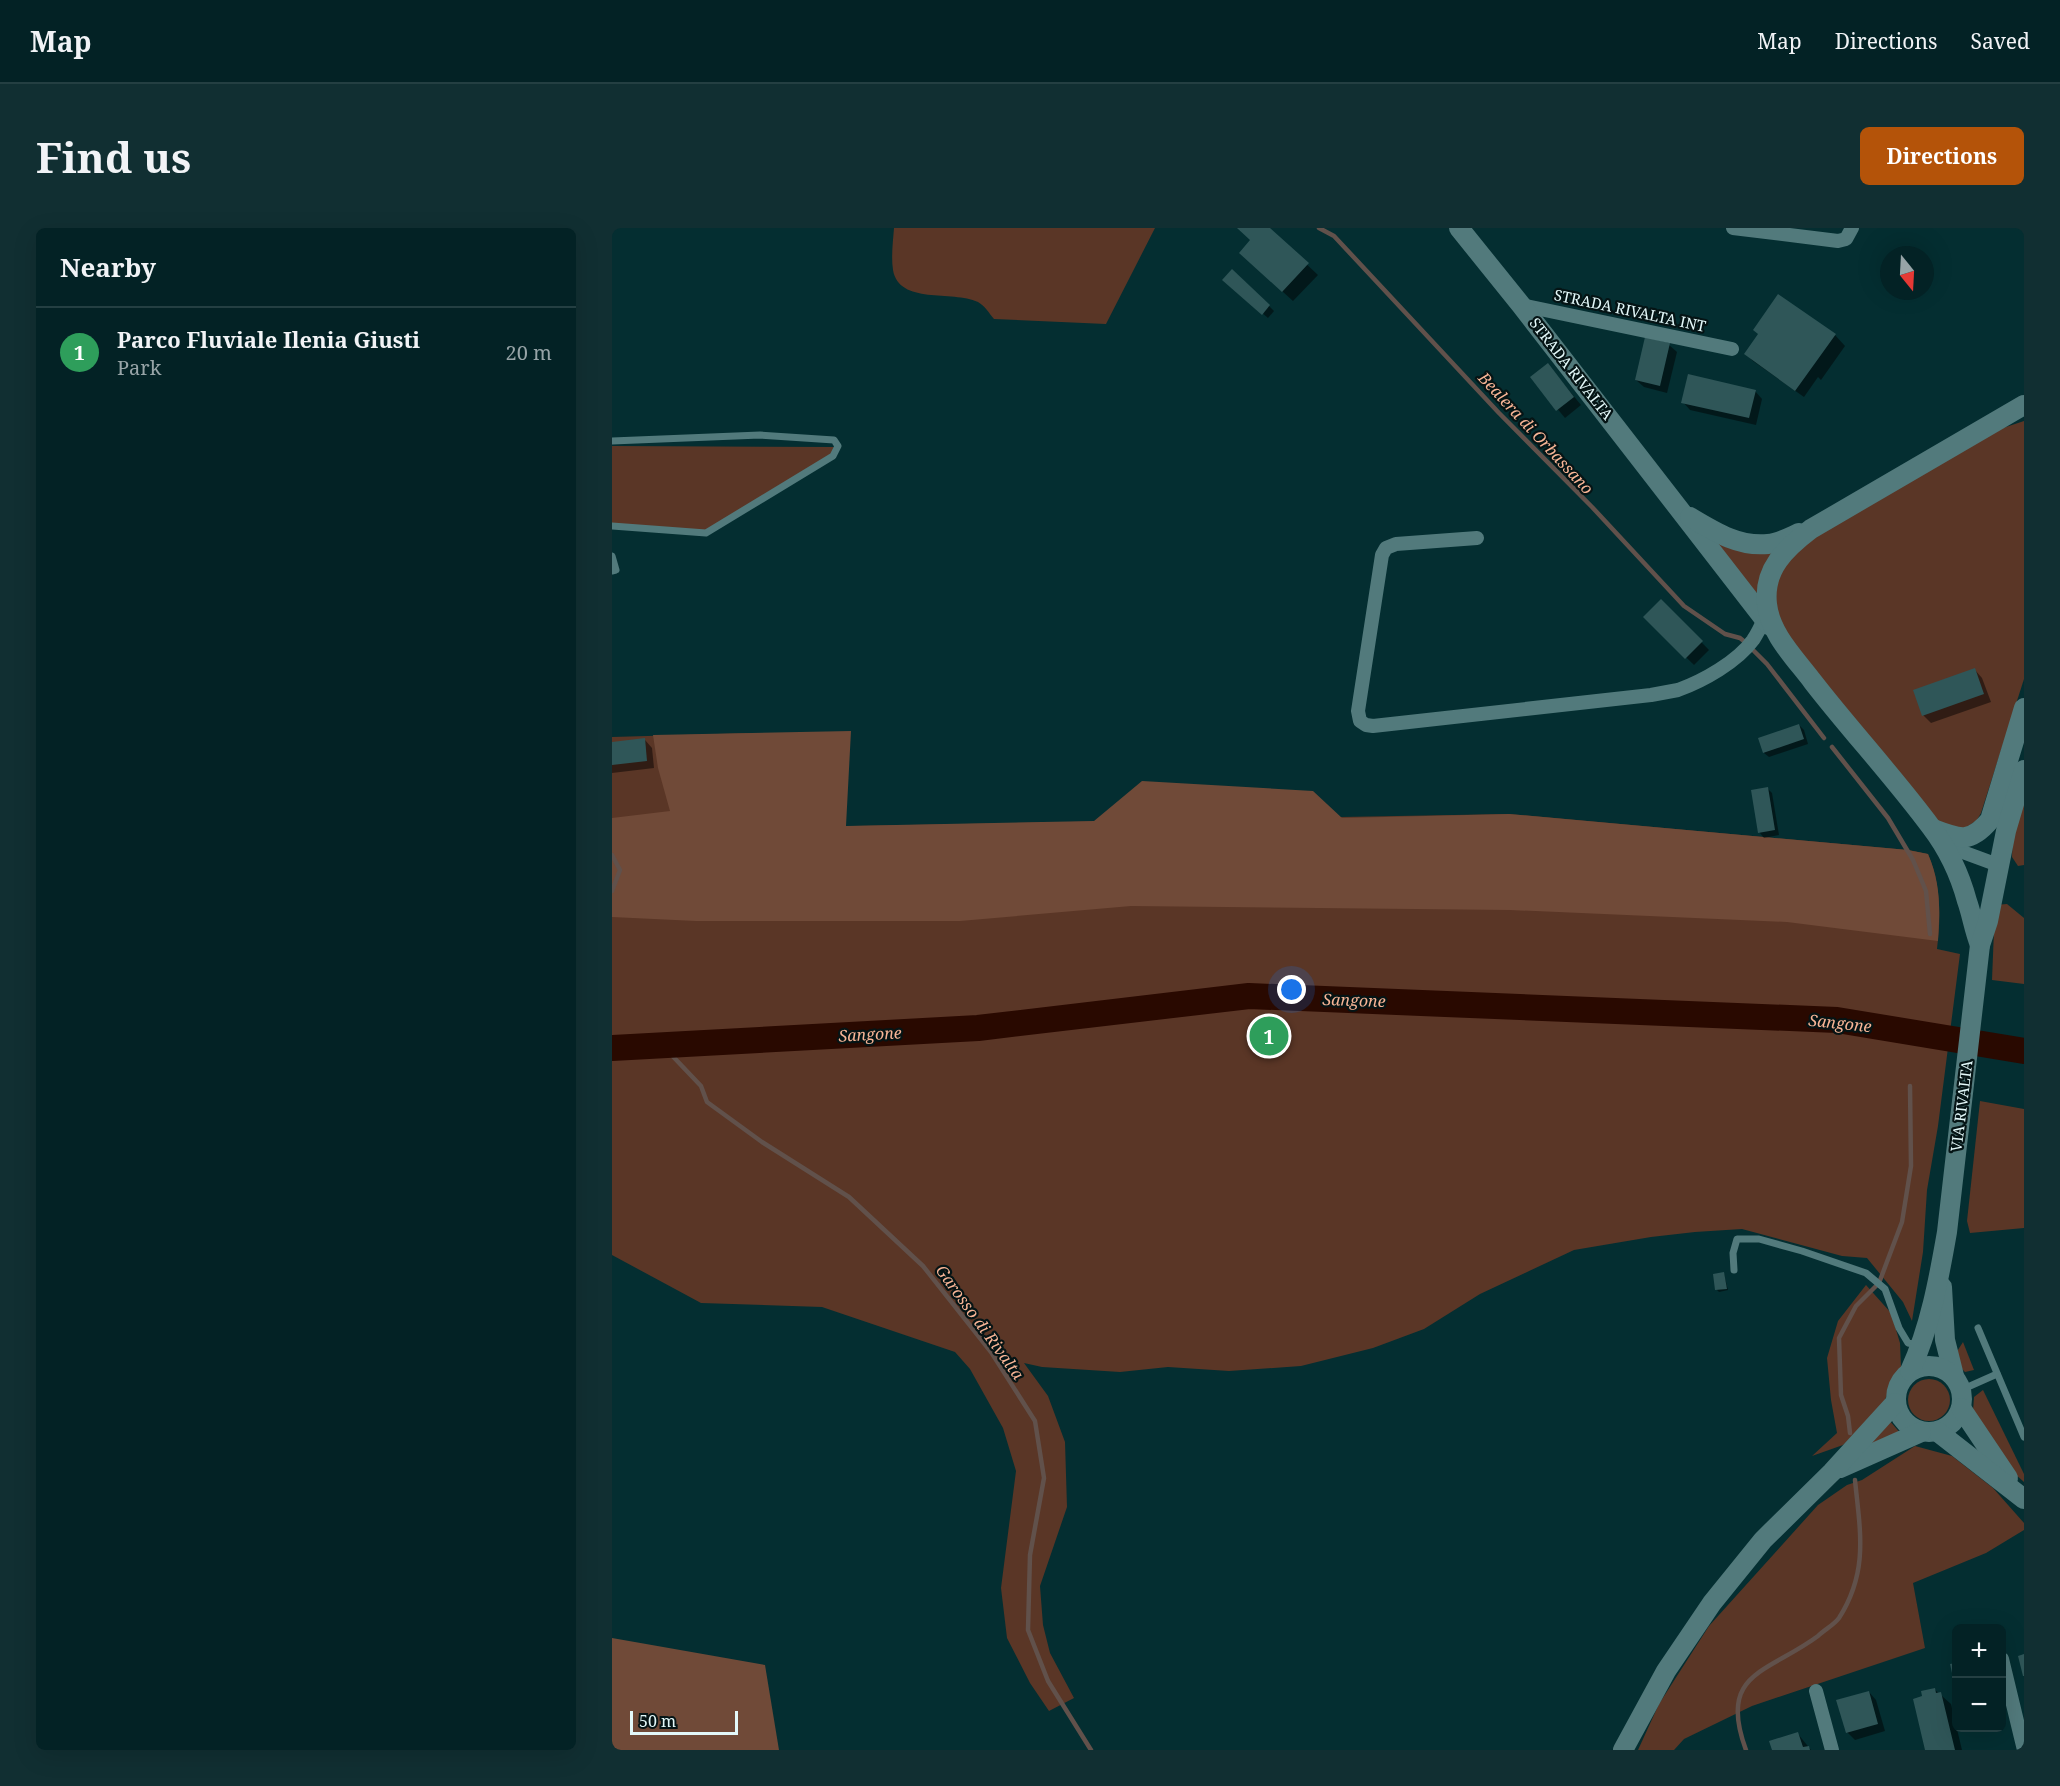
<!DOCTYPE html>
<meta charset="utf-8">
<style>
:root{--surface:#032225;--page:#112f32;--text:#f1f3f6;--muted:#97a4a7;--line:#243f42;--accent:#b45309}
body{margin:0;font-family:"Noto Serif",serif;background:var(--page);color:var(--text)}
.controls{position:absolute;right:18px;bottom:18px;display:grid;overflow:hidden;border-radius:9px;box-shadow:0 6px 24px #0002}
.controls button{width:54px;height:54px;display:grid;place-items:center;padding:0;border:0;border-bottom:2px solid var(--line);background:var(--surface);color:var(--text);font:30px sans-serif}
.compass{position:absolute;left:1268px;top:18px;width:54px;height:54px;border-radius:50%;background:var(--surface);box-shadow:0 6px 24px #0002;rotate:162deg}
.scale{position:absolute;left:18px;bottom:15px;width:108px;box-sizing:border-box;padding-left:6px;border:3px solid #e3f8f9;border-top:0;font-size:16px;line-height:21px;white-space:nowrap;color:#e3f8f9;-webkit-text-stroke:4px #051415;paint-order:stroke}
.you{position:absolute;left:680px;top:762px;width:21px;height:21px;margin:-15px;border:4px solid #fff;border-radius:50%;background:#1a73e8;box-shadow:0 0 0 9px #1a73e833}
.badge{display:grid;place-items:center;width:39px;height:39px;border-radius:50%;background:var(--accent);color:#fff;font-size:20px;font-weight:700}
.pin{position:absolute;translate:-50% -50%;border:3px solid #fff;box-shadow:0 2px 6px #0006}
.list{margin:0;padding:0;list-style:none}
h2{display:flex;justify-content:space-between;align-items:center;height:78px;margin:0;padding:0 24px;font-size:26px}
h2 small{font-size:20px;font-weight:400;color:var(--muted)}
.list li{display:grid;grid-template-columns:39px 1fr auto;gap:18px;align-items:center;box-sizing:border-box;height:90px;padding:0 24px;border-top:2px solid var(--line)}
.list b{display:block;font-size:22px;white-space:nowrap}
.list p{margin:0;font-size:20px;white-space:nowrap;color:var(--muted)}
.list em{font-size:20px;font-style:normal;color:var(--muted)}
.map{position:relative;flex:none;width:1412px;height:1522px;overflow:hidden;border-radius:9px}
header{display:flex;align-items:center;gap:36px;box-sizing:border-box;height:84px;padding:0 30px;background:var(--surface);border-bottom:2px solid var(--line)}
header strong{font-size:28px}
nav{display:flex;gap:33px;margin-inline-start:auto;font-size:21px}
.intro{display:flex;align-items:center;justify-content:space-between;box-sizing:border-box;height:144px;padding:0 36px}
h1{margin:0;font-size:42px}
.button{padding:15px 27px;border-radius:9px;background:var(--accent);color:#fff;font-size:21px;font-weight:700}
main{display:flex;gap:36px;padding:0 36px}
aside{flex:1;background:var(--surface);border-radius:9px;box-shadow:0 6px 24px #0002}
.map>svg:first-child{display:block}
</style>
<header>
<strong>Map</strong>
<nav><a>Map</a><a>Directions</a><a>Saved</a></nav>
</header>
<div class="intro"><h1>Find us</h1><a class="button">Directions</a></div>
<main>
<aside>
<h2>Nearby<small></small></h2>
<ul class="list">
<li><span class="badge" style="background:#2e9e5b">1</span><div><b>Parco Fluviale Ilenia Giusti</b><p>Park</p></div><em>20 m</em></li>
</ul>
</aside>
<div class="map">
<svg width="1412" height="1522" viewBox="0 0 1412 1522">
<rect width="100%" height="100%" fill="#042e31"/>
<!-- green -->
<g fill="#5a3626">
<path d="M 282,0 L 543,0 L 494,96 L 382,91 C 377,85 373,78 366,74 C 340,62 287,77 281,42 C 279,29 281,13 282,0 Z"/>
<path d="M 1412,193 L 1412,451 L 1369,585 L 1365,592 L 1352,601 L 1325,594 L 1172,405 L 1162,375 L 1163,358 L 1172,337 L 1203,307 L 1385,202 Z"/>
<path d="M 0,218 L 222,219 L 220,228 L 96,304 L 0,297 Z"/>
<path d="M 1108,314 L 1165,320 L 1147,364 L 1143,365 L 1098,318 Z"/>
<path d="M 140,505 L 186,599 L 897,586 L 1296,622 L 1316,626 C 1329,657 1329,688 1325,721 L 1348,726 L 1326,898 L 1315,962 L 1311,1024 L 1300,1093 L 1291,1074 L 1255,1030 L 1230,1028 L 1130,1001 L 1083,1004 L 1039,1009 L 962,1022 L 868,1066 L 812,1101 L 761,1120 L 689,1138 L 617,1143 L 556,1139 L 508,1144 L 430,1139 L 412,1135 L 436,1168 L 453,1214 L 455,1279 L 428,1358 L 431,1397 L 438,1425 L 462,1470 L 437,1483 L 418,1455 L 395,1410 L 389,1360 L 404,1243 L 391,1200 L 358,1141 L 343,1124 L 210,1079 L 89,1075 L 0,1027 L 0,509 Z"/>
<path d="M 1412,568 L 1412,637 L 1406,638 L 1400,629 L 1401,603 Z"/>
<path d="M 1395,676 L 1412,690 L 1412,756 L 1380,752 L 1383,677 Z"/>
<path d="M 1368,873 L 1412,881 L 1412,1000 L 1358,1005 L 1355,993 Z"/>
<path d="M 1254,1057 L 1279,1085 L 1288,1115 L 1289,1139 L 1276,1164 L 1268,1185 L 1231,1217 L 1200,1228 L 1225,1205 L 1219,1172 L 1215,1130 L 1226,1093 Z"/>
<path d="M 1351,1114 L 1362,1142 L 1353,1144 L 1346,1137 L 1344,1125 Z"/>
<circle cx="1317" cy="1172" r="21"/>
<path d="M 1371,1162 L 1412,1246 L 1412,1254 L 1403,1246 L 1361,1183 L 1362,1169 Z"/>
<path d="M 1276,1191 L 1290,1207 L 1233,1235 Z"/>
<path d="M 1303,1218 L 1340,1228 L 1381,1260 L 1412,1295 L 1412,1302 L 1374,1325 L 1301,1355 L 1313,1420 L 1140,1478 L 1072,1511 L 1062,1522 L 1026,1522 L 1047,1476 L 1097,1398 L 1206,1277 L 1235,1257 L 1250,1252 Z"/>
</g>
<!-- forest -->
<g fill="#704a38">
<path d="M 239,503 L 234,598 L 482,593 L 530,553 L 701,563 L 730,590 L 897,586 L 1296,622 L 1316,626 C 1329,656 1328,681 1326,713 L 1175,694 L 898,682 L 519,678 L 348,693 L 84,693 L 0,689 L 0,590 L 58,583 L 46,540 L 41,507 Z"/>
<path d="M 0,1410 L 153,1437 L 167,1522 L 0,1522 Z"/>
</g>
<!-- shadow -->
<g fill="#0007">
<path d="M 626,0 L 656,0 L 706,47 L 681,73 L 639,35 L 640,13 Z"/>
<path d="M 617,56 L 657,78 L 662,83 L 656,90 Z"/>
<path d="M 1147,106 L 1223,107 L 1233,118 L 1209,152 L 1206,149 L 1192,169 L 1141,133 L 1134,126 Z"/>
<path d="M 1057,117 L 1065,124 L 1055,165 L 1032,159 L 1024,152 Z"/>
<path d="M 936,137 L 969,177 L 953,190 L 920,150 Z"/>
<path d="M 1143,163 L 1150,171 L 1144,197 L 1078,182 L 1071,174 Z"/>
<path d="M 1049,373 L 1097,422 L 1082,437 L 1033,389 Z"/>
<path d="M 1363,442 L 1370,450 L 1379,474 L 1319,495 L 1311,487 Z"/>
<path d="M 1187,497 L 1192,502 L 1196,516 L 1157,529 L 1152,525 L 1148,511 Z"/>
<path d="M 33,512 L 40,520 L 42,540 L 0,545 L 0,515 Z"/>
<path d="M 1155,560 L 1160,565 L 1167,607 L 1152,610 L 1148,605 L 1140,563 Z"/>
<path d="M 1112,1046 L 1116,1062 L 1107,1064 L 1105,1062 Z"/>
<path d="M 1322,1461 L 1339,1476 L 1350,1522 L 1315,1522 L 1303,1472 L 1312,1469 Z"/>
<path d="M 1257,1464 L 1264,1472 L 1273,1503 L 1243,1512 L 1235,1504 Z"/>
<path d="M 1186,1506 L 1199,1522 L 1161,1522 L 1159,1514 Z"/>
</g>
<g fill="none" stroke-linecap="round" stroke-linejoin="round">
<!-- stream -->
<g stroke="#61514b" stroke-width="4.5">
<path d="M 707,0 L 722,8 L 887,185 L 980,279 L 1072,378 L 1113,406 L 1128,410 L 1133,414"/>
<path d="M 1142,423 L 1155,436 L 1212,510"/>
<path d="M 1220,519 L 1276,590 L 1301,632 L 1314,663 L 1318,706"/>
<path d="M 0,627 L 8,642 L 0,663"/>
<path d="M 51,818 L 89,858 L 95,874 L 150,914 L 237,969 L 311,1038 L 379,1124 L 423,1193 L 432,1250 L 418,1327 L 416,1402 L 436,1453 L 479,1522"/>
<path d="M 1238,1205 L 1236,1188 L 1229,1167 L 1227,1110 L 1244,1078 L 1267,1055 L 1290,994 L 1299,938 L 1298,858"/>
<path d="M 1134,1522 C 1105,1444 1156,1445 1206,1408 C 1212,1402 1222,1397 1227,1390 C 1257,1343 1248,1303 1243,1252"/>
</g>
<!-- river -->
<path stroke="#290900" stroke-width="26" d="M 0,820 L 366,800 L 637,768 L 1225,792 L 1412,823"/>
</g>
<!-- building -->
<g fill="#2f5658">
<path d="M 625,0 L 658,0 L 697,35 L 670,64 L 627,25 L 638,12 Z"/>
<path d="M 620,41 L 658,77 L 650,87 L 610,52 Z"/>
<path d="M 1166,66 L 1224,106 L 1183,163 L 1132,126 L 1146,106 L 1141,102 Z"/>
<path d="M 1033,109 L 1058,115 L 1048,158 L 1023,152 Z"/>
<path d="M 936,135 L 962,169 L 944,183 L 918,149 Z"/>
<path d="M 1076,146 L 1144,162 L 1137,190 L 1069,175 Z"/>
<path d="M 1049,371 L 1091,413 L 1073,431 L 1031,389 Z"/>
<path d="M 1363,440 L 1372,466 L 1310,488 L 1301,462 Z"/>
<path d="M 1187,496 L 1192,511 L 1151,525 L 1146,510 Z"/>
<path d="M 33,510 L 35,533 L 0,537 L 0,514 Z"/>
<path d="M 1156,559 L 1163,602 L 1146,605 L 1139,562 Z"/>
<path d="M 1112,1044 L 1115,1061 L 1103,1062 L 1101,1046 Z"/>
<path d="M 1412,1426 L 1412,1448 L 1411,1448 L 1406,1428 Z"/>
<path d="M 1344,1435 L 1344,1463 L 1338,1436 Z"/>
<path d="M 1323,1460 L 1324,1465 L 1329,1464 L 1343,1522 L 1313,1522 L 1301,1471 L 1310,1468 L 1309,1463 Z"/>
<path d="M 1257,1463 L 1266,1496 L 1234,1505 L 1224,1472 Z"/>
<path d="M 1186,1504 L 1191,1519 L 1197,1518 L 1198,1522 L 1160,1522 L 1157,1513 Z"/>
</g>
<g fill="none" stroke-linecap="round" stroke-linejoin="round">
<!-- lane -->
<g stroke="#527a7c" stroke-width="7">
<path d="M 0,213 L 148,207 L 222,212 L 226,218 L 221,228 L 94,305 L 0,298"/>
<path d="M 0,328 L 4,342 L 0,343"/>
<path d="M 1122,1042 L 1121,1025 L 1125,1011 L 1147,1011 L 1190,1023 L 1254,1045 L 1273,1061 L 1287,1100 L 1296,1115 L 1307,1117"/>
<path d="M 1366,1100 L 1412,1209"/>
<path d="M 1349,1162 L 1385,1146"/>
</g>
<!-- street -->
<g stroke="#527a7c" stroke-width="14">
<path d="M 1121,0 L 1226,13 L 1234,11 L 1240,0"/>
<path d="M 909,77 L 1120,121"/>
<path d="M 865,310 L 784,316 L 774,320 L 770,327 L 746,483 L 748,493 L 754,497 L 761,498 L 1039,467 L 1066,462 C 1091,453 1125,434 1141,412 C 1145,406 1149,398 1152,391"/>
<path d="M 1329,608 L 1348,623 L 1386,637"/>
<path d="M 1390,1431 L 1412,1522"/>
<path d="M 1204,1463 L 1220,1522"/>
</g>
<!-- secondary -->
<g stroke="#527a7c" stroke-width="20">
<path d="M 847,0 L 909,77 L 1157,397"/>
<path d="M 1078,289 C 1103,304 1127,319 1156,316 C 1167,315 1178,309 1187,305"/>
<path d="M 1321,601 C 1347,611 1358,616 1378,592 L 1412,480"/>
<path d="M 1368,717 C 1362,702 1360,687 1355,673 C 1348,647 1335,620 1319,599 C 1282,549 1239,503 1201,454 C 1183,430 1158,406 1155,376 C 1151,341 1174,320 1199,301 L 1412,177"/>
<path d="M 1330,1059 L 1333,1112 L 1342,1148"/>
<circle cx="1317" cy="1171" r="33"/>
<path d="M 1298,1143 C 1318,1100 1327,1050 1335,1004 L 1368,717 L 1376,693 L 1394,603 L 1412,542"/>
<path d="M 1349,1180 L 1396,1250"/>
<path d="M 1326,1204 L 1412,1271"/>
<path d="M 1228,1240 L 1309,1204"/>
<path d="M 1011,1522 L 1054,1443 L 1100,1375 L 1151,1312 L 1220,1244 L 1283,1175"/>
</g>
</g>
<g text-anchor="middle" stroke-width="4.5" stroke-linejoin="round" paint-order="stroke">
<!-- street labels -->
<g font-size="15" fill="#e3f8f9" stroke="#051415">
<text transform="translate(1018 83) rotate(12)" y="5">STRADA RIVALTA INT</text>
<text transform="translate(959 141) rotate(52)" y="5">STRADA RIVALTA</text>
<text transform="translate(1350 878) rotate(-83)" y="5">VIA RIVALTA</text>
</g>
<!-- water labels -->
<g font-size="16" font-style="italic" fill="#f8b596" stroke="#051415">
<text transform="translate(924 205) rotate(47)" y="6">Bealera di Orbassano</text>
<text transform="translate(742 772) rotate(2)" y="6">Sangone</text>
<text transform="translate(1228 795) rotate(6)" y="6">Sangone</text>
<text transform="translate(258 806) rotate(-3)" y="6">Sangone</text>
<text transform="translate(368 1094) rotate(54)" y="6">Garosso di Rivalta</text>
</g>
</g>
</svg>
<div class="controls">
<button>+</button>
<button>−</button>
</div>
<svg class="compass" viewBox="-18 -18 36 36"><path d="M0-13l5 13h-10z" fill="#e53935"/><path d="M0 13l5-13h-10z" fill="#97a4a7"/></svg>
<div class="scale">50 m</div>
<div class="you"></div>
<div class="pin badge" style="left:657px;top:808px;background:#2e9e5b">1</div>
</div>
</main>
